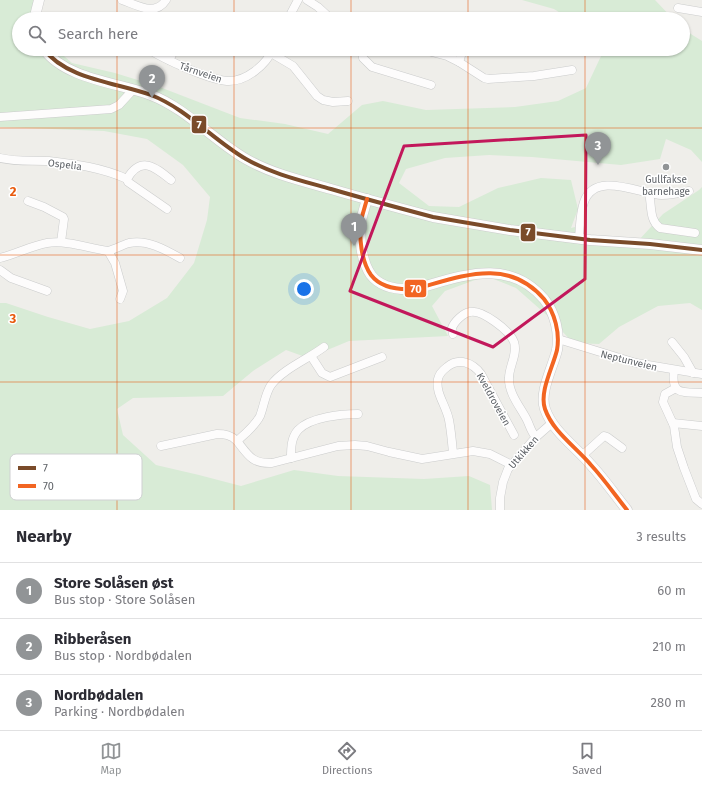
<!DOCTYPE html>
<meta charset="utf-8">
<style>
:root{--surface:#fff;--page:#f7f7f7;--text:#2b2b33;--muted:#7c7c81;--line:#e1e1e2;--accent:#919496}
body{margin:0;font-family:"Fira Sans",sans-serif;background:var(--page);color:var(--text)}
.you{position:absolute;left:304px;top:289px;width:14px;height:14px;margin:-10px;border:3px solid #fff;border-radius:50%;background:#1a73e8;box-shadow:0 0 0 6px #1a73e833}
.badge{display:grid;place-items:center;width:26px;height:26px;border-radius:50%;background:var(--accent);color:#fff;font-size:13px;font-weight:700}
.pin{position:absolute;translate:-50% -33px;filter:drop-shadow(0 1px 2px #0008)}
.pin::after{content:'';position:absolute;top:21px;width:14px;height:12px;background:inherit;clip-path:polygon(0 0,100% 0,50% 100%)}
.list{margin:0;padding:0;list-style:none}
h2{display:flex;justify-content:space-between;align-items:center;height:52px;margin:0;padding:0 16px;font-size:17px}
h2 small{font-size:13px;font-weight:400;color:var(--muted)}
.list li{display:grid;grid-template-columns:26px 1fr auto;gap:12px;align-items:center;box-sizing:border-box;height:56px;padding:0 16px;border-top:1px solid var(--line)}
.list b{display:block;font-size:15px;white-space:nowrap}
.list p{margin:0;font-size:13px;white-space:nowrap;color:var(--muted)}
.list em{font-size:13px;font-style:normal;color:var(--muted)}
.icon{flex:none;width:22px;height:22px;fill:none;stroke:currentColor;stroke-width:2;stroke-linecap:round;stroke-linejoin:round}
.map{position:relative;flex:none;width:702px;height:510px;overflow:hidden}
.search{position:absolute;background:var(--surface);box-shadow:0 1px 3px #0004;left:12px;right:12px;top:12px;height:44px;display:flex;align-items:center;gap:10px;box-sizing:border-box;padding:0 14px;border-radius:22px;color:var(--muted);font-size:15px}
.sheet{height:220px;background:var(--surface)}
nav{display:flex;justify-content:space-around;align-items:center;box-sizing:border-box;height:56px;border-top:1px solid var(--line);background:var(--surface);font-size:11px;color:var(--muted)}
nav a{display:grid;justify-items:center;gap:2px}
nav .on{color:var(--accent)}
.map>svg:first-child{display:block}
</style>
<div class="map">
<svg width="702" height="510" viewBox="0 0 702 510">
<rect width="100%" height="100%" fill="#efeeea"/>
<!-- green -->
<g fill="#d8ebd6">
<path d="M 0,0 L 43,0 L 40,8 L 42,19 L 19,19 L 19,49 L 56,49 L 72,63 L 115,73 L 157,86 L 240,118 L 285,124 L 328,134 L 362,105 L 383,101 L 426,110 L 515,107 L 558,101 L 586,88 L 602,54 L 600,49 L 683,49 L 683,29 L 702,41 L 702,162 L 691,150 L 666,139 L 660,159 L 621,165 L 532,157 L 489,155 L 445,158 L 406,169 L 399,183 L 429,206 L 459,207 L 498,188 L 541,178 L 571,180 L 578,209 L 571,228 L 575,227 L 578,237 L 637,242 L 663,214 L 699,190 L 702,187 L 702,310 L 690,303 L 658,306 L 619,327 L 599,344 L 573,343 L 550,318 L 516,288 L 486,276 L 445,291 L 432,306 L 448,336 L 349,341 L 308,358 L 286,350 L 253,371 L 223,396 L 133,398 L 117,409 L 123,435 L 156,465 L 199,475 L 241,486 L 294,470 L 338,476 L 424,479 L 469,476 L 490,485 L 492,510 L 0,510 L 0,303 L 6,303 L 48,317 L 90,329 L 129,321 L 167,298 L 194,263 L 207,220 L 210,197 L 183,165 L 147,139 L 104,131 L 0,127 Z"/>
<path d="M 522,0 L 655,0 L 673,19 L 570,19 L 554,9 Z"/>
</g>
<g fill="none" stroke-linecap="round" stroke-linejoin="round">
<!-- minor casing -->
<g stroke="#cbcccc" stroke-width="9">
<g id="minor">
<path d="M 122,0 C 137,5 155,17 166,0"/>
<path d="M 307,0 L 318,7 L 331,19"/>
<path d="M 678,8 L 702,12"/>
<path d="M 288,19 L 298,0"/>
<path d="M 148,49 C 166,60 207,79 227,81 C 246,82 266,65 273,49"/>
<path d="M 362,49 L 363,58 L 372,67 L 431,85"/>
<path d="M 420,49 L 447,56 L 459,62 L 463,49"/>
<path d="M 271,53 L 293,66 L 317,96 L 323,100 L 333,102 L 348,101"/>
<path d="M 169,60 L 175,49"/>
<path d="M 459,62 L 484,78 L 488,79 L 534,76 L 572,70"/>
<path d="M 0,117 L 111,109 L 119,105 L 131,92 L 132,89"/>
<path d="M 0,158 C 16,162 33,160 49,161 C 76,164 103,168 127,179 L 128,182 L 167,209"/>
<path d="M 127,179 C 141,155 155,167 171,180"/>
<path d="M 649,193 C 652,206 649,220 660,228 L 695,233"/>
<path d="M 28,201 L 44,207 L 63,217 L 64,219 L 61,242"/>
<path d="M 579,238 C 580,227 580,213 584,202 C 595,170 640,194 662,195 C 671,195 680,193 689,191"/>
<path d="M 108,251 C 116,249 122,245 129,243 C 147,239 166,250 180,258"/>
<path d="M 0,258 C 16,254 31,246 47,243 C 67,240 88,248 108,251 L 115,263 L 123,291 L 120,299"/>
<path d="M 0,270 L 11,278 L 47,291"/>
<path d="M 453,334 L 452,328 C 454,322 463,313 470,312 C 482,309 510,331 514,342 C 518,354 509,366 509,378 C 508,393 521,408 527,420 C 530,426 531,432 536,437"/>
<path d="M 558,339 L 636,363 L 702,374"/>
<path d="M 672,342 L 684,357 L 693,373"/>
<path d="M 324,347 C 308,359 283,369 271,385 C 265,394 264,406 260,416 C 255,426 245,434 237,441 C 248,455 252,464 272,463 L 338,446 L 355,445 L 367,446 L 389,452 L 422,459 L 473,451 L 490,454 L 512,465"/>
<path d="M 311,356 L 322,373 L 330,377 L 382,357"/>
<path d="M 674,370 C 671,395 681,392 702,393"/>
<path d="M 676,388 L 665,394 L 663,402 L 674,426 L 677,447 L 684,468 L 696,499 L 702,504"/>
<path d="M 673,423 L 702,426"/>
<path d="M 161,446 L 217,434 C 225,434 231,435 237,441"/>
<path d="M 453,453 C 452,442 451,430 449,420 C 446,405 435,393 438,379 C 439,374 443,370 447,367 C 459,357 473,363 481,374 L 514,435"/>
<path d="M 583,455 L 604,436 L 607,437 L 622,448"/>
<path d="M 291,458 C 291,448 291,438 298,430 C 310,417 342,414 358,414"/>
<path d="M 500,510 L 500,498 L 503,482 L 508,469 L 536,437 L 552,423"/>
</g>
</g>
<!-- tertiary casing -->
<g stroke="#cbcccc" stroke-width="11">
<g id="tertiary">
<path d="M 36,19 L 36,12 L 39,0"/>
<path d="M 44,49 C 65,79 119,83 151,95 C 187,109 213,140 246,159 C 272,174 303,181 331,189 C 365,199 399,208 433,217 L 510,230 L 590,240 L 650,244 L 702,250"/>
<path d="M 367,199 C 365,206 363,213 361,220 C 359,237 361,261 371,275 C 381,288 400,290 415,289 C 460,277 507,256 544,299 C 555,313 560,333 557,350 C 553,367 539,392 545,409 C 553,432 576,447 591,465 C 604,479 615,495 627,510"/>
</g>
</g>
<!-- minor -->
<use href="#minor" stroke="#fdfcfc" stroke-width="8"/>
<!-- tertiary -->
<use href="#tertiary" stroke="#fdfcfc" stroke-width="10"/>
<!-- bus-1 casing -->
<g stroke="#fff" stroke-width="7">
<path id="bus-1" d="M 44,49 C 65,79 119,83 151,95 C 187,109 213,140 246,159 C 272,174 303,181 331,189 C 365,199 399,208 433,217 L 510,230 L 590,240 L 650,244 L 702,250"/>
</g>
<!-- bus-2 casing -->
<g stroke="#fff" stroke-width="7">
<path id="bus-2" d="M 367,199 C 365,206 363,213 361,220 C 359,237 361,261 371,275 C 381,288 400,290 415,289 C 460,277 507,256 544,299 C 555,313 560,333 557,350 C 553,367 539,392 545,409 C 553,432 576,447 591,465 C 604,479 615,495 627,510"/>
</g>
<!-- bus-1 -->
<use href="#bus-1" stroke="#7a4b2a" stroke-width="4"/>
<!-- bus-2 -->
<use href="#bus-2" stroke="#f26522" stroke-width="4"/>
</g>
<!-- marked area -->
<path fill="none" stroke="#c2185b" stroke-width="3" stroke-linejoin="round" d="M 586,135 L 585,279 L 493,347 L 350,291 L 404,146 Z"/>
<!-- grid -->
<path fill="none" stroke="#e8590c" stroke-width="1" stroke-opacity="0.55" d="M 117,0 L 117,19M 234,0 L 234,19M 351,0 L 351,19M 468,0 L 468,19M 585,0 L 585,19M 117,49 L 117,510M 234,49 L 234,510M 351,49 L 351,510M 468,49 L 468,510M 585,49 L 585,510M 0,128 L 702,128M 0,255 L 702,255M 0,382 L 702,382"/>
<!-- markers -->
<circle fill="#919496" stroke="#fff" stroke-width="1.5" cx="666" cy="167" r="4"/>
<g text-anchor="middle" stroke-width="3" stroke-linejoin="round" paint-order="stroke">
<!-- street labels -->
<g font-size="10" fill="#5f6368" stroke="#fff">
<text transform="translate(201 72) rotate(19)" y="4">Tårnveien</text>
<text transform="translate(65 164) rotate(7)" y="4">Ospelia</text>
<text transform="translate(629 360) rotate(14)" y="4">Neptunveien</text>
<text transform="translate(494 399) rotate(61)" y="4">Kveldroveien</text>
<text transform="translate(523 452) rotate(-49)" y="4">Utkikken</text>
</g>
<!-- poi labels -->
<g font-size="10" fill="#5f6368" stroke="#fff">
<text x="666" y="183">Gullfakse<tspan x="666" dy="12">barnehage</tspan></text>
</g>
</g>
<!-- legend -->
<rect x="10" y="454" width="132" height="46" rx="6" fill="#fff" stroke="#cfd0d2" stroke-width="1"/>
<rect x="18" y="466" width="18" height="4" fill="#7a4b2a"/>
<rect x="18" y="484" width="18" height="4" fill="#f26522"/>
<g font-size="11" fill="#5f6368">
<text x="43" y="472">7</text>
<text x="43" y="490">70</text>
</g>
<g font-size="13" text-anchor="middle" font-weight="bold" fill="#e8590c" stroke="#fff" stroke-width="3" stroke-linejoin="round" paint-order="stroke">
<text x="13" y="196">2</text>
<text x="13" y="323">3</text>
</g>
<g stroke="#fff" stroke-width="1.5">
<rect x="191" y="115" width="16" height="19" rx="4" fill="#7a4b2a"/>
<rect x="520" y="223" width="16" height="19" rx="4" fill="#7a4b2a"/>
<rect x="404" y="279" width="23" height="19" rx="4" fill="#f26522"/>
</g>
<g font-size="11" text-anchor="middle" font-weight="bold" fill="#fff">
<text x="199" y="129">7</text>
<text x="528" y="236">7</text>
<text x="416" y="293">70</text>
</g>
</svg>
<div class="you"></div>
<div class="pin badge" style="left:354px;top:246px">1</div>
<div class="pin badge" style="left:152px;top:98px">2</div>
<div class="pin badge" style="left:598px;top:165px">3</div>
<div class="search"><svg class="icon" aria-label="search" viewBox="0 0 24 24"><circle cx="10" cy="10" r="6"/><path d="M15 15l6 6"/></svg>Search here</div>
</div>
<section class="sheet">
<h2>Nearby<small>3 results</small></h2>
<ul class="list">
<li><span class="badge">1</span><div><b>Store Solåsen øst</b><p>Bus stop · Store Solåsen</p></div><em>60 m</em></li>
<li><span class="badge">2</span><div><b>Ribberåsen</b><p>Bus stop · Nordbødalen</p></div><em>210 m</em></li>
<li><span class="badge">3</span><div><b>Nordbødalen</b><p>Parking · Nordbødalen</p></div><em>280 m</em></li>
</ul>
</section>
<nav>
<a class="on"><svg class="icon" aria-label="map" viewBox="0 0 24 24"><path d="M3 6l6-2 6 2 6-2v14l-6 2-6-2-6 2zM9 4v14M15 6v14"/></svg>Map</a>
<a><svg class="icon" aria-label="directions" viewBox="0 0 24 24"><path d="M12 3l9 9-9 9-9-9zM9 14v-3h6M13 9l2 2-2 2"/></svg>Directions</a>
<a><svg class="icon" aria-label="saved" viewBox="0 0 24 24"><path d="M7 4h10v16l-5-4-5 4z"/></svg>Saved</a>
</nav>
